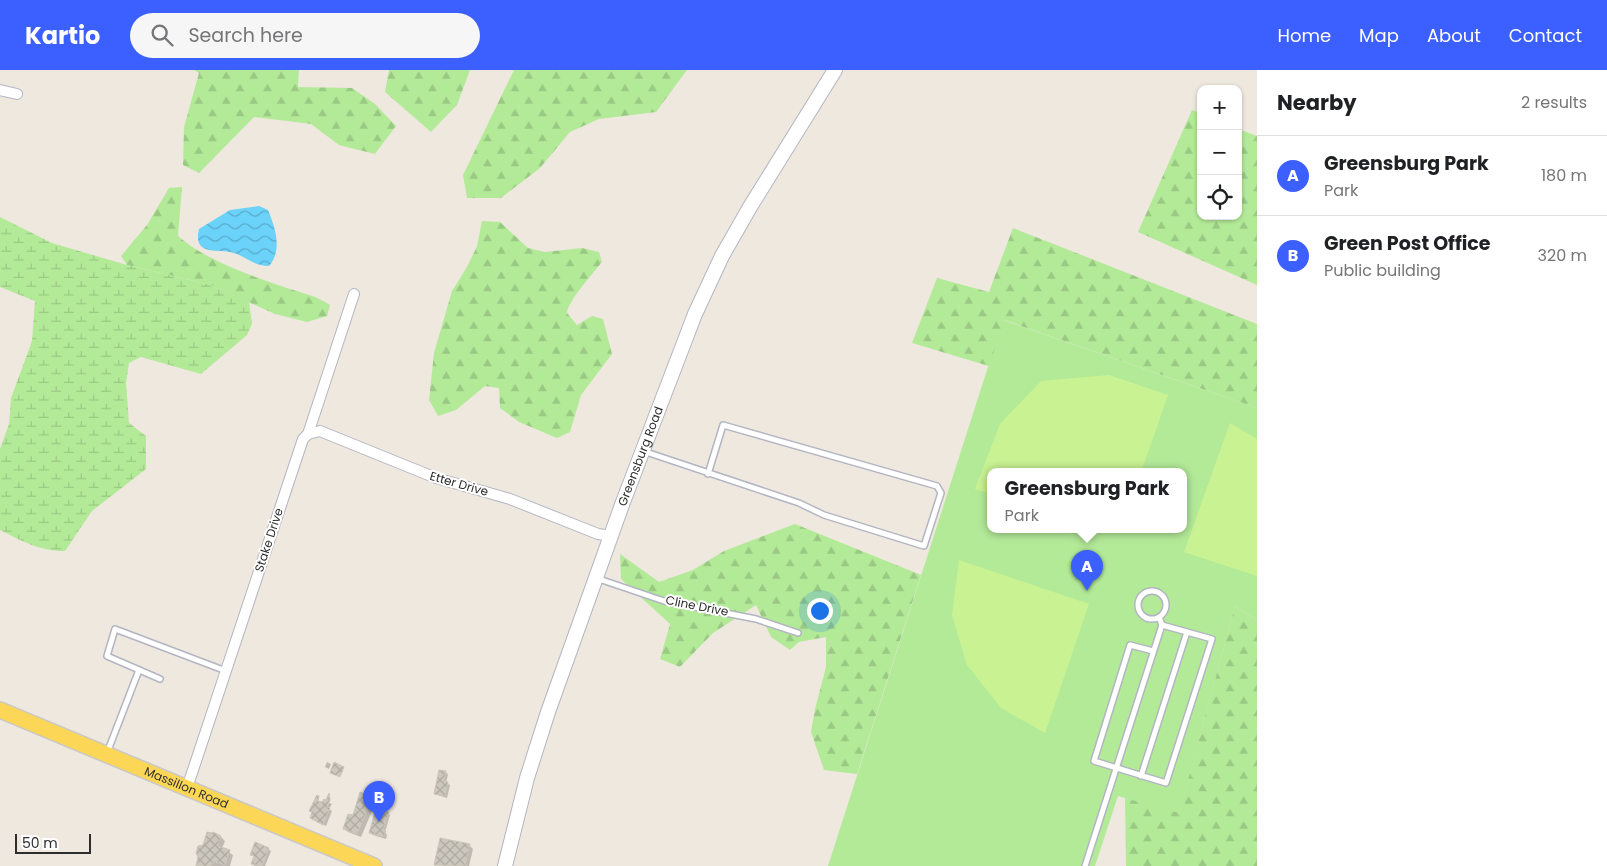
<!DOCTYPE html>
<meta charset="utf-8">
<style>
:root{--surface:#fff;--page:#f6f6f6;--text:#202124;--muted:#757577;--line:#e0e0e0;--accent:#3c5fff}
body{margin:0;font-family:Poppins,sans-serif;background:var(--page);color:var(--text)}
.controls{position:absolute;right:15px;top:15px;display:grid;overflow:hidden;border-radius:10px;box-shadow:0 1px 4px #0004}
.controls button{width:45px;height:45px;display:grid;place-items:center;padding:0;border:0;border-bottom:1px solid var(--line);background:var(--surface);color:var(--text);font:25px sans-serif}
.scale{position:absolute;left:15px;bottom:12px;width:76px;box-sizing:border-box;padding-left:5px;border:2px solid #2d2d2d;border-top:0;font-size:14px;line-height:18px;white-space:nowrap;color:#2d2d2d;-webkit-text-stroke:4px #fff;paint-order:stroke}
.you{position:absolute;left:819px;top:540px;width:18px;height:18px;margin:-12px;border:4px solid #fff;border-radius:50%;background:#1a73e8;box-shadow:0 0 0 8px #1a73e833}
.badge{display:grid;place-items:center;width:32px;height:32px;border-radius:50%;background:var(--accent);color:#fff;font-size:16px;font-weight:700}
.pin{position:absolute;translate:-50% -41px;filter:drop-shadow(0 1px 2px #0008)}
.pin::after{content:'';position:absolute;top:26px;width:18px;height:15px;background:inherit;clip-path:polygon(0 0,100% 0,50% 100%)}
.popup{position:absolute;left:987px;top:398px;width:200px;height:65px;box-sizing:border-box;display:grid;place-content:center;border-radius:10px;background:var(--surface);filter:drop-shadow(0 1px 4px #0005);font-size:16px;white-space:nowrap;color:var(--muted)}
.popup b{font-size:19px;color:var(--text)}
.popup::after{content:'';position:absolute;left:50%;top:100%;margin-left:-10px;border:10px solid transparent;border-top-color:var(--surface)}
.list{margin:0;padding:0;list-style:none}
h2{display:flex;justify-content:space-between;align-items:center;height:65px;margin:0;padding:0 20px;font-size:21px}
h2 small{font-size:16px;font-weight:400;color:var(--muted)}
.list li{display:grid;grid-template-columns:32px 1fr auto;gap:15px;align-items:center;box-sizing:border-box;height:80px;padding:0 20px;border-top:1px solid var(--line)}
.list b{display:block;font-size:19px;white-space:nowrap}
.list p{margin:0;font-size:16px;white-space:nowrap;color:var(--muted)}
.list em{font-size:16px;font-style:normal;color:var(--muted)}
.icon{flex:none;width:28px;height:28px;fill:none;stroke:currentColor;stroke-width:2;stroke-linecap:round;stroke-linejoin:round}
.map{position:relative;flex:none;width:1257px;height:796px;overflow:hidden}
header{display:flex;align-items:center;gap:30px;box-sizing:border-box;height:70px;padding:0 25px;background:var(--accent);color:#fff}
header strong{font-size:24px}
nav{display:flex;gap:28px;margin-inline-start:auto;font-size:18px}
.search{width:350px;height:45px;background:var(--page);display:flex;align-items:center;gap:12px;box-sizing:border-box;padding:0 18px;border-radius:28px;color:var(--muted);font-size:19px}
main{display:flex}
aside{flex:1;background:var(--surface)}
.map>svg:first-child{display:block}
</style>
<header>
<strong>Kartio</strong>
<div class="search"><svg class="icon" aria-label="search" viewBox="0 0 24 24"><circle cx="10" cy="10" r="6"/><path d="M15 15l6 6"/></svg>Search here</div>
<nav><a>Home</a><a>Map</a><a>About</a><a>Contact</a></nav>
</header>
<main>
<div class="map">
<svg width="1257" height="796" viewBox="0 0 1257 796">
<defs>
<pattern id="forest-firs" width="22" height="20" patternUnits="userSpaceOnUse" patternTransform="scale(1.25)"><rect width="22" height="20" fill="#b3ea98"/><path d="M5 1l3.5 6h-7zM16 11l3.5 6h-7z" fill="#9ac983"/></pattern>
<pattern id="wetland-marsh" width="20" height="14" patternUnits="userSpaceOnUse" patternTransform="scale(1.25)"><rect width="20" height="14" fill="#b3ea98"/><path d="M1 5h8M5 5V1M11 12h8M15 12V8" fill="none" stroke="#9ac983"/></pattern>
<pattern id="water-waves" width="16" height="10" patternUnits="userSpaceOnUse" patternTransform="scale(1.25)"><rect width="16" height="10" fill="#6bd2f9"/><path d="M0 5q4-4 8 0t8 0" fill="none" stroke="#58abca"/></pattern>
<pattern id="building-cross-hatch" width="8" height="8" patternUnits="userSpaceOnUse" patternTransform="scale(1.25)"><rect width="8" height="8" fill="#cbc7bd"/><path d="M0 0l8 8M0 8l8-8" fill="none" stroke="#afaba3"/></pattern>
</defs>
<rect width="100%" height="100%" fill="#efe8df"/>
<!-- green -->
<path fill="#b3ea98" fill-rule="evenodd" d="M 1003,250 L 1257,338 L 1257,550 L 1235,536 L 1179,744 L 1118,726 L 1095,796 L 828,796 ZM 991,402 L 1183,402 L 1183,460 L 991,460 Z"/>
<!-- forest -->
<g fill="url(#forest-firs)">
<path d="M 194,0 L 299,0 L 298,17 L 352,18 L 375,34 L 396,56 L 375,84 L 339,75 L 311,54 L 254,47 L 199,103 L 183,95 L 184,57 L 199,3 Z"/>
<path d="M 389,0 L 470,0 L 457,35 L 431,62 L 385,22 Z"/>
<path d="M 514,0 L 687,0 L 656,42 L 599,49 L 570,62 L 540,98 L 501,128 L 467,128 L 463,105 Z"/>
<path d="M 1192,40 L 1201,43 L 1201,146 L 1238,146 L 1238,59 L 1257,66 L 1257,215 L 1138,162 Z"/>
<path d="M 182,117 L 178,166 C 208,192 252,206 290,219 C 305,224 317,226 330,235 L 327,246 L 307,252 L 275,244 L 211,215 L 127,195 L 121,186 L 147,155 L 169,118 Z"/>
<path d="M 482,151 L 500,152 L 528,178 L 545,182 L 582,178 L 599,182 L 602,192 C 592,205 569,229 567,243 L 577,255 L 592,246 L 603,249 L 612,284 L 581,325 L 570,362 L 557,368 L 519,352 L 500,338 L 499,318 L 485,316 L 456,340 L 438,346 L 429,330 L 434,283 L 452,221 L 467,197 L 477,176 Z"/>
<path d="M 1013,158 L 1257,254 L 1257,338 L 1004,250 L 989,296 L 912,273 L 937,208 L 989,222 Z"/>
<path d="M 795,454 L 921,505 L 857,704 L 824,700 L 811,662 L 815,639 L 826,597 L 826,567 L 799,572 L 790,580 L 771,567 L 756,535 L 713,563 L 680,597 L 660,589 L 670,554 L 621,509 L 620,484 L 659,512 L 693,500 L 724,481 Z"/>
<path d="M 1235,536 L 1257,550 L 1257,796 L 1126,796 L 1125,728 L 1179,743 Z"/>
</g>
<!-- wetland -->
<path fill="url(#wetland-marsh)" d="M 0,147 L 52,173 L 127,195 L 211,215 L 249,232 L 252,254 L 247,265 L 201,304 L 141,287 L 129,293 L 126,313 L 129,353 L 146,366 L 146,399 L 92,441 L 65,481 C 39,481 22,471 0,460 L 0,379 L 9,354 L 11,328 L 32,271 L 35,231 L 0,217 Z"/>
<!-- pitch -->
<g fill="#c9f293">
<path d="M 1109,305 L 1168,325 L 1141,402 L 991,402 L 991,424 L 975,419 L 1000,354 L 1041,311 Z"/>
<path d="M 1230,353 L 1257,369 L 1257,506 L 1184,482 Z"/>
<path d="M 959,490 L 1089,534 L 1045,663 L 1001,638 L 967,595 L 952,545 Z"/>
</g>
<!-- water -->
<path fill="url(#water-waves)" d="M 259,136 L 268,140 C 275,157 283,180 269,196 C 255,196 249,189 237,184 C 221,177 192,189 199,159 L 230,140 Z"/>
<!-- shadow -->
<g fill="#0003">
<path d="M 327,692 L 331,694 L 329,699 L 325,697 Z"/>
<path d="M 446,702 L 448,705 L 446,713 L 450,715 L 447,728 L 435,724 Z"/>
<path d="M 372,728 L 376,732 L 361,767 L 348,762 L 344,758 Z"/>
<path d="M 324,731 L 332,734 L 329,739 L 332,741 L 326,756 L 312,748 L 313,743 L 311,741 L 323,734 Z"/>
<path d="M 388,743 L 390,745 L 385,762 L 387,765 L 386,769 L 373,765 L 370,762 L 382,746 Z"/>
<path d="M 221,767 L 225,771 L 222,778 L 233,785 L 230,796 L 197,796 Z"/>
<path d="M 469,775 L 473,779 L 469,796 L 436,795 Z"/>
<path d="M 268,779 L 271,781 L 265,796 L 255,796 L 252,794 L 255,787 L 251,784 Z"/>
</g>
<!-- building -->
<g fill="url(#building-cross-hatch)" stroke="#ccc5b8">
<path d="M 334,692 L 344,697 L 340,707 L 330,703 Z"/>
<path d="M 439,700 L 446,701 L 444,711 L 448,712 L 445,726 L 434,724 Z"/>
<path d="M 360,722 L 373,727 L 357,764 L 343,759 L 348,744 L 353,745 Z"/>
<path d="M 329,723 L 330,730 L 327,737 L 330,738 L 323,755 L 310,748 L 312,742 L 309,741 L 317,725 L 319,726 L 318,731 L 322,732 L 324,729 L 326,730 Z"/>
<path d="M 383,740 L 389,742 L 383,760 L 386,761 L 384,767 L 369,763 L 375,742 L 381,744 Z"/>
<path d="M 207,762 L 212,763 L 213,762 L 221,766 L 218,776 L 230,780 L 225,795 L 213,791 L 211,796 L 196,796 L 198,787 L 196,783 L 198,776 L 203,775 Z"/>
<path d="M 440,768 L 470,774 L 465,795 L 467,796 L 434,795 Z"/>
<path d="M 255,772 L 269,778 L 262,796 L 251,794 L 254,786 L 250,785 Z"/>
</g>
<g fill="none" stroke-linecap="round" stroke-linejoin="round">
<!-- service casing -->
<g stroke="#b3b5c2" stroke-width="8">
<g id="service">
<path d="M 643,381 L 799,433 L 824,445 L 924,476 L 941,423 L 937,416 L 723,355 L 708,404"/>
<path d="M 596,508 L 664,531 L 756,549 L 798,563"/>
<circle cx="1152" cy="535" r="14"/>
<path d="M 1153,581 L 1130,575 L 1094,691 L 1166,713 L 1212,569 L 1162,555"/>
<path d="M 160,609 L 107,586 L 115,559 L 226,601"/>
<path d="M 107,683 L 139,600"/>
<path d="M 1141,706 L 1187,562"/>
<path d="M 1085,796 L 1162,555 L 1159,547"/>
</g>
</g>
<!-- minor casing -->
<g stroke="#b3b5c2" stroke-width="12">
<g id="minor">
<path d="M 0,20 L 17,24"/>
<path d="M 308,364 L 320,361 L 436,408 L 510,429 L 598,464 L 611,466"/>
<path d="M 187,718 L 303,369 L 308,364 L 354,224"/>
</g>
</g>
<!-- secondary casing -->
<g stroke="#b3b5c2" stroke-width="16">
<g id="secondary">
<path id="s1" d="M 505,796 L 527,708 L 548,642 L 623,432 L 695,244 L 722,186 L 750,137 L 835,0"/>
</g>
</g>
<!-- primary casing -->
<g stroke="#c8c8c8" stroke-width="18">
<g id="primary">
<path id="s2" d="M 0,640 L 374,796"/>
</g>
</g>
<!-- service -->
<use href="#service" stroke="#fff" stroke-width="5"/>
<!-- minor -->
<use href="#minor" stroke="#fff" stroke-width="10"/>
<!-- secondary -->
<use href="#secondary" stroke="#fff" stroke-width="14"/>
<!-- primary -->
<use href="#primary" stroke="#fcd757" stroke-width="15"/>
</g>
<g text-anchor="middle" stroke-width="4" stroke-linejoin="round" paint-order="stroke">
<!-- street labels -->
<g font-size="12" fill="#2d2d2d" stroke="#fff">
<text dy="4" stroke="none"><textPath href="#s1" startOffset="432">Greensburg Road</textPath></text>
<text transform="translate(459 414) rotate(16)" y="4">Etter Drive</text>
<text transform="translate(269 470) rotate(-72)" y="4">Stake Drive</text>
<text transform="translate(697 536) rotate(11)" y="4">Cline Drive</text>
<text dy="4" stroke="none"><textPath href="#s2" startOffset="202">Massillon Road</textPath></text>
</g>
</g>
</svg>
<div class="controls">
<button>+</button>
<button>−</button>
<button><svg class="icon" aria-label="locate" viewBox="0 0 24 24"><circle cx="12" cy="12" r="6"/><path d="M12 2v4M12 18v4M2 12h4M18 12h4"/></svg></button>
</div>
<div class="scale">50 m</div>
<div class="you"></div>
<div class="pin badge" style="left:1087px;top:521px">A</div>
<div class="popup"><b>Greensburg Park</b>Park</div>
<div class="pin badge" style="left:379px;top:752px">B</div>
</div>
<aside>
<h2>Nearby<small>2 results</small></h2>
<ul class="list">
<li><span class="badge">A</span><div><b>Greensburg Park</b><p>Park</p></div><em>180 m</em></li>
<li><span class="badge">B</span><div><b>Green Post Office</b><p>Public building</p></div><em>320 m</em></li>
</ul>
</aside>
</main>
